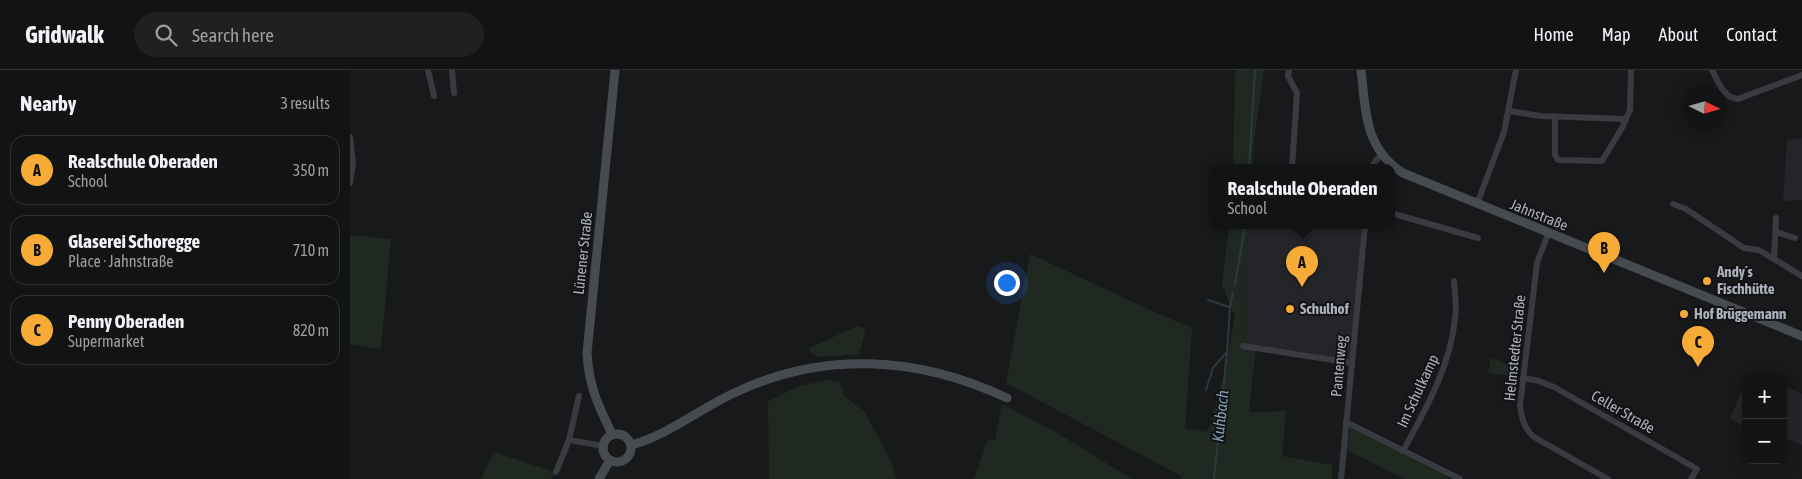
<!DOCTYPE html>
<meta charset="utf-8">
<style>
:root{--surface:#121314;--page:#1f2022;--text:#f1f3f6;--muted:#9c9ea0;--line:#313234;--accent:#f5ab36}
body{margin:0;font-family:"Asap Condensed",sans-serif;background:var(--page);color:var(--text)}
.controls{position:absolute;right:15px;bottom:15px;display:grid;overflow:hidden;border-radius:10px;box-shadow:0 2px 12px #0003}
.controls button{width:45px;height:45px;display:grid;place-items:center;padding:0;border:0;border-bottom:1px solid var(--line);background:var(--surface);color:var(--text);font:25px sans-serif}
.compass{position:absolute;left:1332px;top:15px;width:45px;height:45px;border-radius:50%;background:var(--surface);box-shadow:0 2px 12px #0003;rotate:95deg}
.you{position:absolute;left:656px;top:212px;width:18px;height:18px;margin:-12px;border:4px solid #fff;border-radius:50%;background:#1a73e8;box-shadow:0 0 0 8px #1a73e833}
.badge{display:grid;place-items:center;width:32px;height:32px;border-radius:50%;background:var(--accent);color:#111;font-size:16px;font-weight:700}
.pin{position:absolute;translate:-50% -41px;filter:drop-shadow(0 1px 2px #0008)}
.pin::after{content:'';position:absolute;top:26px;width:18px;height:15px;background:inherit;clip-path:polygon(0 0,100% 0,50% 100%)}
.popup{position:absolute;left:860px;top:94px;width:185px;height:65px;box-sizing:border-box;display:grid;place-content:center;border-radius:10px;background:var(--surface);filter:drop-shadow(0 1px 4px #0005);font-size:16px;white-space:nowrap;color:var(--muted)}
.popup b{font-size:19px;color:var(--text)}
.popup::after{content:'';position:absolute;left:50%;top:100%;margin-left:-10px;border:10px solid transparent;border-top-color:var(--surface)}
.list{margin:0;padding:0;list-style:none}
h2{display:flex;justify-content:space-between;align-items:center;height:65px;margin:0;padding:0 20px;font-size:21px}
h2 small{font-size:16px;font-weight:400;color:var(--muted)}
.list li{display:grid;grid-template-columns:32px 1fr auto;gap:15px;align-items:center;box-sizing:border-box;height:70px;margin:0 10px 10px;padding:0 10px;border:1px solid var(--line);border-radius:15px}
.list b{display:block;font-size:19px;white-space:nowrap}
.list p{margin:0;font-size:16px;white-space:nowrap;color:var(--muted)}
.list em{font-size:16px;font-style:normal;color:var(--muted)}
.icon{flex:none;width:28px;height:28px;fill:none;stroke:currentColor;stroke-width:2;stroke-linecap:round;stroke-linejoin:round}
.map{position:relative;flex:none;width:1452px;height:409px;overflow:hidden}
header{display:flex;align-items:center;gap:30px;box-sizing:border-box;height:70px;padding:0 25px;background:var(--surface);border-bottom:1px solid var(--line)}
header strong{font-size:24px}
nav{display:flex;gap:28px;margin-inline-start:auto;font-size:18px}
.search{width:350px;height:45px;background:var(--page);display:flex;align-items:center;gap:12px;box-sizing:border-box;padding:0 18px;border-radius:28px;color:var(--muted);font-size:19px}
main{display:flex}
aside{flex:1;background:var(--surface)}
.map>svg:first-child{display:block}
</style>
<header>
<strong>Gridwalk</strong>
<div class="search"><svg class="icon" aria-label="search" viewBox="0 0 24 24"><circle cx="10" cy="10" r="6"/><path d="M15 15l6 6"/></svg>Search here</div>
<nav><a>Home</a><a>Map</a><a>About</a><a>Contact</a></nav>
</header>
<main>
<aside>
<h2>Nearby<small>3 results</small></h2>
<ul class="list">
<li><span class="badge">A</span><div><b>Realschule Oberaden</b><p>School</p></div><em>350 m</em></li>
<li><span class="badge">B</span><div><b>Glaserei Schoregge</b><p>Place · Jahnstraße</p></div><em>710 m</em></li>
<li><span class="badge">C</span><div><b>Penny Oberaden</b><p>Supermarket</p></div><em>820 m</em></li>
</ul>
</aside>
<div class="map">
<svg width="1452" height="409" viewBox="0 0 1452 409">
<rect width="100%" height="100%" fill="#18191b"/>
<!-- built -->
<g fill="#242528">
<path d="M 1452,68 L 1452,130 L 1433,131 L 1437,70 Z"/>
<path d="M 899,156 L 1015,157 L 1003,292 L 895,274 L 898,235 L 892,227 Z"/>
<path d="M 1396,310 L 1396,357 L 1380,349 Z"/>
<path d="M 1433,316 L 1452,324 L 1452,375 L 1435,368 L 1433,373 Z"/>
</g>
<!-- green -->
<g fill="#202921">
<path d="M 885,0 L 914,0 L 904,70 L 902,98 L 883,98 Z"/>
<path d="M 879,156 L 899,156 L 892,227 L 898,234 L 895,274 L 906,276 L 899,342 L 936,341 L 932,386 L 982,395 L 982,409 L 831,409 L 831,406 L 656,313 L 680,184 L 809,244 L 842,258 L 835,358 L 858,362 L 874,304 L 885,247 L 872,215 Z"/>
<path d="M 0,165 L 41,169 L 31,279 L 0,274 Z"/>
<path d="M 508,256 L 516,259 L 509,284 L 469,287 L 461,283 L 459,278 Z"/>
<path d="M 1141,288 L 1165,297 L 1164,306 L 1138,303 Z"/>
<path d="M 478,310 L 490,312 L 494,326 L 514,341 L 541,391 L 546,409 L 419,409 L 418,331 L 449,316 Z"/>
<path d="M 652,334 L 704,361 L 782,409 L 624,409 L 638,369 L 645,370 Z"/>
<path d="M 1000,357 L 1098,407 L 1097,409 L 1054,409 L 997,380 Z"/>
<path d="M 144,382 L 205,402 L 201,409 L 131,409 Z"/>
</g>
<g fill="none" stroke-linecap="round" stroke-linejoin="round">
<!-- stream -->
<g stroke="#2e383f" stroke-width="2">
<path d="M 899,98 L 905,0"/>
<path d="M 885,214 L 895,156"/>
<path d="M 858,230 L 879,237"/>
<path d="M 856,320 L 863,298 L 876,283"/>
<path d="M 864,409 L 877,282 L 880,237 L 883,222"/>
</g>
<!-- street -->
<g stroke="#393b40" stroke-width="6">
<path d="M 78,0 L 84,26"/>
<path d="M 102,0 L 104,23"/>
<path d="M 939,0 L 938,6 L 947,23 L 942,98"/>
<path d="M 1362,0 C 1368,11 1373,28 1388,29 L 1452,5"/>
<path d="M 1159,41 L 1191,46 L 1275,49"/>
<path d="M 1205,47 L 1205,85 L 1208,90 L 1252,91 L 1272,58 L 1280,40 L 1281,0"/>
<path d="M 0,67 L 3,94 L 0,113"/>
<path d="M 1021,98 L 1026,90 L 1032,85"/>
<path d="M 1127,134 L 1154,62 L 1166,0"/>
<path d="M 1323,134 L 1336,139 L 1394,178 L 1409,180 L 1452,206"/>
<path d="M 1041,143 L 1128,168"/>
<path d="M 1426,162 L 1445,168"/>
<path d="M 1198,164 L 1187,193 L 1170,336 C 1172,349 1174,358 1184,367 L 1258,409"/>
<path d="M 1424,189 L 1426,148"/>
<path d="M 893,276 L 1002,293"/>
<path d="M 1173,308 L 1189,311 L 1204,317 L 1347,399 L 1341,409"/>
<path d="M 996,352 L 1110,409"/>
<path d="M 219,370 L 253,376"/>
<path d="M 1053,381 C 1076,339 1100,297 1105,249 C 1107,237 1105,223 1104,211"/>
<path d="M 206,402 L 219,370 L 229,326"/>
<path d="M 991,409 L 1015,156"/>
</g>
<!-- secondary -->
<g stroke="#474a50" stroke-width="9">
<path d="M 1011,0 C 1016,41 1014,78 1053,103 L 1452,266"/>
<circle cx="267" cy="378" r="14"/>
<path d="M 262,364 C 248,335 239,317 237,283 L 265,0"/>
<path d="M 281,375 C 318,365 348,340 382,324 C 472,280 568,286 657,328"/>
<path d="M 249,409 L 260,390"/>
</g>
</g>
<!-- markers -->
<g fill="#f5ab36" stroke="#131316" stroke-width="2">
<circle cx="1357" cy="211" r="5"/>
<circle cx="940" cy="239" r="5"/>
<circle cx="1334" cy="244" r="5"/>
</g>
<g text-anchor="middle" stroke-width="4" stroke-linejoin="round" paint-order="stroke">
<!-- street labels -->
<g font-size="15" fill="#abb0bb" stroke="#131316">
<text transform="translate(1189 145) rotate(22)" y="5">Jahnstraße</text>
<text transform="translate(233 183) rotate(-84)" y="5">Lünener Straße</text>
<text transform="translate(1165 278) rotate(-84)" y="5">Helmstedter Straße</text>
<text transform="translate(989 296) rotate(-85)" y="5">Pantenweg</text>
<text transform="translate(1068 321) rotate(-65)" y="5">Im Schulkamp</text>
<text transform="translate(1273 342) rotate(30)" y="5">Celler Straße</text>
</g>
<!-- poi labels -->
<g font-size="15" font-weight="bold" fill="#abb0bb" stroke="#131316" text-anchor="start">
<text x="1367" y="207">Andy´s<tspan x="1367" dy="17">Fischhütte</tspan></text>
<text x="950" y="244">Schulhof</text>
<text x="1344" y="249">Hof Brüggemann</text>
</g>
<!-- water labels -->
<g font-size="16" font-style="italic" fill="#81a0b6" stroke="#131316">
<text transform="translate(870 346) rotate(-84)" y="6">Kuhbach</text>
</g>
</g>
</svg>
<div class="controls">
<button>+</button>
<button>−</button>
</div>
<svg class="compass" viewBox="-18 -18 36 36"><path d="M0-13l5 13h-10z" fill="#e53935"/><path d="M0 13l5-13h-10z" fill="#9c9ea0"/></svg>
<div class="you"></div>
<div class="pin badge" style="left:952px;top:217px">A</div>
<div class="popup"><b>Realschule Oberaden</b>School</div>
<div class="pin badge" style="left:1254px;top:203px">B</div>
<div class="pin badge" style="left:1348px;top:297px">C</div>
</div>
</main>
